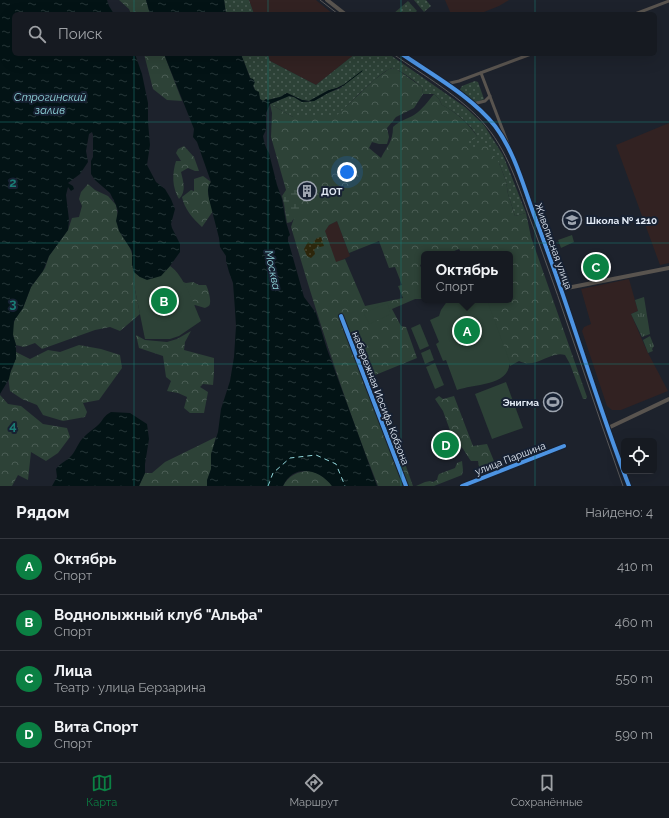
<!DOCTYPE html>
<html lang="ru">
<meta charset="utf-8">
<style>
:root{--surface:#161a21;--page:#1f232a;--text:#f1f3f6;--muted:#9ea1a5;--line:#35383f;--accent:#0b8043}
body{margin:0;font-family:Raleway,sans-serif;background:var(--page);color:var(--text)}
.controls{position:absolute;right:12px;bottom:12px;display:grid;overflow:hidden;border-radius:6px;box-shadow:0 4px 16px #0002}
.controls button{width:36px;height:36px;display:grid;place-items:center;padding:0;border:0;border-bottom:1px solid var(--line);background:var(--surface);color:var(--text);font:20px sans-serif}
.you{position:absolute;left:347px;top:172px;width:14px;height:14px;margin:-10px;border:3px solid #fff;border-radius:50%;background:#1a73e8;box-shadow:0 0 0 6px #1a73e833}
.badge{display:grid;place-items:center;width:26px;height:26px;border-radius:50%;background:var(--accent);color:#fff;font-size:13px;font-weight:700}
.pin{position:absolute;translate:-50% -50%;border:2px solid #fff;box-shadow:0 1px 4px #0006}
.popup{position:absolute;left:421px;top:251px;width:92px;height:52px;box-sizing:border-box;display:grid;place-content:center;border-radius:6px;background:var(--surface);filter:drop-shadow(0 1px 3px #0005);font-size:13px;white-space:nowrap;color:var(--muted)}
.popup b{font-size:15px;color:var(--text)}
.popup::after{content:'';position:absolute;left:50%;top:100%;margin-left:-8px;border:8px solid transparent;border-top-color:var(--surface)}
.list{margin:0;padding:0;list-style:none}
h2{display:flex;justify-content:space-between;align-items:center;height:52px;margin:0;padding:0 16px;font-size:17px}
h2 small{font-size:13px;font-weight:400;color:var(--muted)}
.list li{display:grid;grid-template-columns:26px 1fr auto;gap:12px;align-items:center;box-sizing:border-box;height:56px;padding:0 16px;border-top:1px solid var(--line)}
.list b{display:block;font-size:15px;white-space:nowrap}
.list p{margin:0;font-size:13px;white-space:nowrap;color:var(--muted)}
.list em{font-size:13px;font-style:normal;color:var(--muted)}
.icon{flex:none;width:22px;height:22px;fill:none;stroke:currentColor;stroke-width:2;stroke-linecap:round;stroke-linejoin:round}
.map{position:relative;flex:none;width:669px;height:486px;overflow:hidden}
.search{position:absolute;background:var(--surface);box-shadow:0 4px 16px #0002;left:12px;right:12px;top:12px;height:44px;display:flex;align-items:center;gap:10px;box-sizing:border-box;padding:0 14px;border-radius:6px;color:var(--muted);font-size:15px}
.sheet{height:276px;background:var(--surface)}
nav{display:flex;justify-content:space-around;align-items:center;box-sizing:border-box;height:56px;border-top:1px solid var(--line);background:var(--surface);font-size:11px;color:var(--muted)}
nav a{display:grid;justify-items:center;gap:2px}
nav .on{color:var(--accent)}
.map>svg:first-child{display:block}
</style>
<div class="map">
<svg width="669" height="486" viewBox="0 0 669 486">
<defs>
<pattern id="grass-dots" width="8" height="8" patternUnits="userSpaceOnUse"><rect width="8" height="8" fill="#2d4237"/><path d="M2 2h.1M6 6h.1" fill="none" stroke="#4b5d55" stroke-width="1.8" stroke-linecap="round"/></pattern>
<pattern id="forest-crowns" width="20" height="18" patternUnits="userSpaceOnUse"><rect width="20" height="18" fill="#2d4237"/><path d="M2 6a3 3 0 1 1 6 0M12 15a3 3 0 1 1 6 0" fill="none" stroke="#4b5d55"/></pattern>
<pattern id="wetland-marsh" width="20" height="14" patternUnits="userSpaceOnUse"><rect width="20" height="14" fill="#2d4237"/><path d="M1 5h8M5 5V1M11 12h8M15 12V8" fill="none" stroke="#4b5d55"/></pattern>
<pattern id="sand-dots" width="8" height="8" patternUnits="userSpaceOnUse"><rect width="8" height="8" fill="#2d260b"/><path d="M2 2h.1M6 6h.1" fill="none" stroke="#4b462f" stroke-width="1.8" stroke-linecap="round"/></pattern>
<pattern id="park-tufts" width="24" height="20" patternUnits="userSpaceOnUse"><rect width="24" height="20" fill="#2d4237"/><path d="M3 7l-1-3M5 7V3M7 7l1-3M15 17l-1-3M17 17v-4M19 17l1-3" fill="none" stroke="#4b5d55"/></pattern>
<pattern id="water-ripples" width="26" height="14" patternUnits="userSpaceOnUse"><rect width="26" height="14" fill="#031315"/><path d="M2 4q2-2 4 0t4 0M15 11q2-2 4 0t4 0" fill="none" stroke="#273638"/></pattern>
</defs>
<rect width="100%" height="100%" fill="#1d222c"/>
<!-- industrial -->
<g fill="#322222">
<path d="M 249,0 L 316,0 L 333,14 L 254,14 Z"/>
<path d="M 445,0 L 509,0 L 499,6 L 479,14 L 451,14 Z"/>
<path d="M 267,54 L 355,54 L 316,85 L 270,61 Z"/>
<path d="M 669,123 L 669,263 L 660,265 L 616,145 Z"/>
<path d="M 337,221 L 350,256 L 336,263 L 324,231 L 329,225 Z"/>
<path d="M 629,279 L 638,311 L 631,314 L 647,351 L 668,391 L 621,410 L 612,410 L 607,406 L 582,331 L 584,327 L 591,324 L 581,289 Z"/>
</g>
<!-- grass -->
<g fill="url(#grass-dots)">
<path d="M 224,0 L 249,0 L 254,14 L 226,14 Z"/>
<path d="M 414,0 L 426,0 L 431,6 L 424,12 Z"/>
<path d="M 408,1 L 417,11 L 413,14 L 393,14 Z"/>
<path d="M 241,54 L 267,54 L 270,61 L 316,85 L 355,54 L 389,54 L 465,107 L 484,125 L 503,155 L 526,213 L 515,216 L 508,194 L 506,181 L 499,163 L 475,148 L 467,149 L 467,138 L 477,136 C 469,122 455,112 442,105 L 439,99 L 434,94 L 423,94 L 422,87 C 416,82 399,69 393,68 C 383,68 345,108 336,117 L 293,117 L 270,104 L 289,96 L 294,97 L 302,102 L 314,101 L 328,93 L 341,88 L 344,84 L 337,88 L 329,90 L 309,101 L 302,100 L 287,93 L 280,97 L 263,101 L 260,99 L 259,95 L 255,90 Z"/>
<path d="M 475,81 L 478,82 L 484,99 L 475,103 L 459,91 L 462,86 Z"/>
</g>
<!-- forest -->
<g fill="url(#forest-crowns)" fill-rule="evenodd">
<path d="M 119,0 L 146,0 L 150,14 L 131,14 L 129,9 Z"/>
<path d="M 144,54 L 164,54 L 182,101 L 167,100 L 153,89 Z"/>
<path d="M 395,68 L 422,87 L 423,94 L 414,108 L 396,117 L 387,128 L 389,137 L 387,144 L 379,144 L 372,142 L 369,148 L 381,158 C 387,146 393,142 393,127 C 399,121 407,119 414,115 C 423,109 428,101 434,94 L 439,99 L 442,105 C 456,112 468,123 477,136 L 473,140 L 467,138 L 467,148 L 475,148 L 479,142 L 486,143 L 499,163 L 506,181 L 508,194 L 515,216 L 526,213 L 531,237 L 587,397 L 586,399 L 583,399 L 570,364 L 565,355 C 550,350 536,370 519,361 L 510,366 L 484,300 L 510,300 L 510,254 L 462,254 L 459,249 L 447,254 L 424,254 L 424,263 L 420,265 L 424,275 L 424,299 L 415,299 L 392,309 L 401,326 L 406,327 L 417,358 L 363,380 L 376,413 L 377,415 L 382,415 C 386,425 390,434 395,443 C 398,447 398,451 402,455 L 413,486 L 415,486 L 378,486 C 344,401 317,315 291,227 L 294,218 L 271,137 L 272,113 L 270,104 L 293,117 L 335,117 L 374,80 L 389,69 ZM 337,221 L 349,253 L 379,241 L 389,268 L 395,267 L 402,285 L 398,286 L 403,298 L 365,306 L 345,259 L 336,262 L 325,231 L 329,225 Z"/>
<path d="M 184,146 L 194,157 L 199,171 L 195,171 L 188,168 L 181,172 C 183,181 187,191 179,199 C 172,187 172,174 176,161 L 181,161 L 176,153 L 178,149 Z"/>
<path d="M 203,176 L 211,182 C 204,191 211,202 213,211 L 202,227 C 193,219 184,208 182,197 L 191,190 L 194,191 L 194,179 Z"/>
<path d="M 88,184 L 95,190 L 108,196 L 116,205 L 121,234 L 130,248 L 132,254 L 132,261 L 134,272 L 133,280 L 140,314 L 120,331 L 110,327 L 95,330 L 42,349 L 35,343 L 24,347 L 16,345 L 13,335 L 13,325 L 16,317 L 23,308 L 31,287 L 45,268 L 49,256 L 68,230 L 72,218 L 79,217 L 82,206 L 79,199 L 81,192 Z"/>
<path d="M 180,281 L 186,283 L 193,282 L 199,285 L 206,285 C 208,288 211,300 210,303 C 210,306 207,307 205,308 L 195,305 L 188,307 Z"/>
<path d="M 191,331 L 185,342 L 184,350 L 214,358 L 214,373 L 213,385 L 203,384 L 200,387 L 208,392 L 204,413 L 190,413 L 184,408 L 187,397 L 178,393 L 167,391 L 171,381 L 166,377 L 163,356 L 139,348 L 136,335 L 145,340 L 167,342 L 177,339 Z"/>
<path d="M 79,345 L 101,349 L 120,355 L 122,368 L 99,400 L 83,403 L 87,412 L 85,417 L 63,421 L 43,415 L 37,405 L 22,399 L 10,391 L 8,377 L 13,367 L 16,352 L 30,359 L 48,350 L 60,352 Z"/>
<path d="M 0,395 L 8,404 L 21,406 L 43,424 L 67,428 L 70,437 L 58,453 L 46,461 L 31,452 L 28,480 L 18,475 L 12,486 L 0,486 Z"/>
<path d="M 439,396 L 443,399 L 454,396 L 473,446 L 487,444 L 496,466 L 480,473 L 478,461 L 471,461 C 467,456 465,450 460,446 L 456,447 L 443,411 L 435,399 Z"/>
<path d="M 216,437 C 212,448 214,459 211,470 C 209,476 207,479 207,486 L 139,486 L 145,473 L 152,473 L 165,462 Z"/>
<path d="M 462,461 L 463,470 L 462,475 L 434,486 L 416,486 L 425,482 L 430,481 L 433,482 L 437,480 L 438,476 L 439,474 L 455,468 L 457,463 Z"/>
<path d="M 309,471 C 318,472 326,478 332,486 L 283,486 C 288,476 298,471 309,471 Z"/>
</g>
<!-- wetland -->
<path fill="url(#wetland-marsh)" d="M 288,187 L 297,187 L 300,212 L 291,222 L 287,223 L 284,204 L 282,196 Z"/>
<!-- sand -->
<path fill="url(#sand-dots)" d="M 321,237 L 324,246 L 320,247 L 318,246 L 314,250 L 315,254 L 311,258 L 307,256 L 304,249 L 308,242 L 312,244 L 317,238 Z"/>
<!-- park -->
<g fill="url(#park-tufts)">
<path d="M 644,297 L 650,334 L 642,337 L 631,314 L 638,311 L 635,300 Z"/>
<path d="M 650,336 L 654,346 L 652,349 L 653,351 L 648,353 L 643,340 Z"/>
</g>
<!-- pitch -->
<g fill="#2d4237">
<path d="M 572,235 L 574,242 L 561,248 L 558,240 Z"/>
<path d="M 170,266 C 184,275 194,305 201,321 L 179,336 L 170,339 L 145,339 L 133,280 L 134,272 L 140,277 L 160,276 Z"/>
<path d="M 448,300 L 487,300 L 509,360 C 513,386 473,384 457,390 L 446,360 L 443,361 L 436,344 L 439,342 L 430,320 L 439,316 L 441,310 Z"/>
<path d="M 387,303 L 391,314 L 369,324 L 364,313 Z"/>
<path d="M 420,324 L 429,346 L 420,350 L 411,328 Z"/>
<path d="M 430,349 L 434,360 L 425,364 L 421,353 Z"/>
<path d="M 435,363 L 444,385 L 435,389 L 426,367 Z"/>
<path d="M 506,382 L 523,428 L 492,439 L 475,394 Z"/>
</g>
<!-- water -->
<g fill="url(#water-ripples)">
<path d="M 0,0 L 107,0 L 109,6 L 114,14 L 14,14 L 14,54 L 135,54 L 142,74 L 148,103 L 148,122 L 150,145 L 147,165 L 156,182 L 165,189 L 171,199 L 175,209 L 171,224 L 172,228 L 180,244 L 180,252 L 170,266 L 161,276 L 147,280 L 140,277 L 134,272 L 132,265 L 132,251 L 119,231 L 117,224 L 116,221 L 118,211 L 116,205 L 110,193 L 95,180 L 91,174 L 91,161 L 93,157 L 93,135 L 92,132 L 89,134 L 86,151 L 88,162 L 80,174 L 68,183 L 73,186 L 74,189 L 71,191 L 68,187 L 66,195 L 69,220 L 68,230 L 49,256 L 43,271 L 31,287 L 23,308 L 14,321 L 13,335 L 16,345 L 16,359 L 11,370 L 9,379 L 0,394 Z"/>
<path d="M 146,0 L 224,0 L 226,14 L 150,14 Z"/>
<path d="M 164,54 L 241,54 L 250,78 L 253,79 L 255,82 L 253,86 L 255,90 L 259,92 L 260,99 L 263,101 L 266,99 L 268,100 L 280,97 L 287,93 L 302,100 L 309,101 L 329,90 L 337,88 L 345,84 L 345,85 L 328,93 L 314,101 L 302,102 L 294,97 L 289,96 L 270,104 L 266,113 L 266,130 L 263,136 C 264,142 266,149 269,153 L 277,185 L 282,199 L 286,222 L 290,235 L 288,237 L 288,240 L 304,297 L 316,313 L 327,349 L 377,486 L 332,486 C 320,469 293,463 283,486 L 207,486 L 207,480 L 211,469 L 211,454 L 218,432 L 221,409 L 230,381 L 234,357 L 236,326 L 235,310 L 233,283 L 229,272 L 226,261 L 226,256 L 220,247 L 219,238 L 209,199 L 208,190 L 209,185 L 211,182 L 197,142 L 193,137 L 194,129 Z"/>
<path d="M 111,412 L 130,413 L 147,424 L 149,439 L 145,464 L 145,473 L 139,486 L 52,486 L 57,477 L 56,469 C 60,463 67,461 72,455 C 76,450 79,441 84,437 C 88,432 96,428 100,423 C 104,418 105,415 111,412 Z"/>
</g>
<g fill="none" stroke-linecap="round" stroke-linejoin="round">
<!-- stream -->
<path stroke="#031315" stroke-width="1" d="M 345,84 L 362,71"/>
<!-- ferry -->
<path stroke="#93d9de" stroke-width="1" stroke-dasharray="5 4" stroke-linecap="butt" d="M 268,486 L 273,473 L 290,458 L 316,455 L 336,464 L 345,486"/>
<!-- minor -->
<g stroke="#59544f" stroke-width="3">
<path d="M 635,14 L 669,1"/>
<path d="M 481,73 L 508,144"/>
<path d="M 446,84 L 459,81 L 531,54"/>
<path d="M 473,104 L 485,101 L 490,96"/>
<path d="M 341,316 L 406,486"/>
<path d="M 462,486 L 564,446"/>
</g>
<!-- tertiary -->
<g stroke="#59544f" stroke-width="4">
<path d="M 327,0 L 345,14"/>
<path d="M 402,54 C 434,76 471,96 495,126 C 516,154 524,189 536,220 C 570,308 595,399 629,486"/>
<path d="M 562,289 L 669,268"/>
<path d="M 608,428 L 669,399"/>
</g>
<!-- tram -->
<g stroke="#58585a" stroke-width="1">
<path d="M 320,0 L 338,14"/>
<path d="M 393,54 C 423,75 463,98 486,126 C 511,156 521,196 535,232 C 566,316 593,402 623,486"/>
</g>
<!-- cycleway casing -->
<g stroke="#172132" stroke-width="6">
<g id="cycleway">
<path d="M 402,54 C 434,76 471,96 495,126 C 516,154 524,189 536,220 C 570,308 595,399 629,486"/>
<path d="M 341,316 L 406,486"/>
<path d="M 462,486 L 564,446"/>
</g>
</g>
<!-- cycleway -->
<use href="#cycleway" stroke="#4d94e3" stroke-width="4"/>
</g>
<!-- grid -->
<path fill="none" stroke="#1a7c75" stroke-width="1" stroke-opacity="0.55" d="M 134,0 L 134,14M 268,0 L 268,14M 401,0 L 401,14M 535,0 L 535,14M 134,54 L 134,486M 268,54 L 268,486M 401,54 L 401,486M 535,54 L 535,486M 0,122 L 669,122M 0,243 L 669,243M 0,364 L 669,364"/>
<!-- icons -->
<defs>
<g id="building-ring" transform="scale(1)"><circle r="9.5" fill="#172132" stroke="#9da4af" stroke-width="1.5"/><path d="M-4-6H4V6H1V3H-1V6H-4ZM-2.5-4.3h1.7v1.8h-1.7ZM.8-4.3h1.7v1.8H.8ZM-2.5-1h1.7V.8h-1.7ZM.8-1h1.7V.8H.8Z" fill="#9da4af"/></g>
<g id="school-ring" transform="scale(1)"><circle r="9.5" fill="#172132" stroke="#9da4af" stroke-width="1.5"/><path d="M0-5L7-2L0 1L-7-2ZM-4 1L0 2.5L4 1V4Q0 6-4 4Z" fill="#9da4af"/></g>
<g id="stadium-ring" transform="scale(1)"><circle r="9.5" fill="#172132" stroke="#9da4af" stroke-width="1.5"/><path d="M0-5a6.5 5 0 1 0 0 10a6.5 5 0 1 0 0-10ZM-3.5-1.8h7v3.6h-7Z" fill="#9da4af"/></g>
</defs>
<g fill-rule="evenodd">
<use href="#building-ring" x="307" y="191"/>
<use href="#school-ring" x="572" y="220"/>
<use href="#stadium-ring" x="553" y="402"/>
</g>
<g text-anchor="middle" stroke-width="4" stroke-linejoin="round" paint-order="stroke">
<!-- poi labels -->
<g font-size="10" font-weight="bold" fill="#e2eaf5" stroke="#172132" text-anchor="start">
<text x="321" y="195">ДОТ</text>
<text x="586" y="224">Школа № 1210</text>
<text x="539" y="406" text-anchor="end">Энигма</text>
</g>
<!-- street labels -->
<g font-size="10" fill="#e2eaf5" stroke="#172132">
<text transform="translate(554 246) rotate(70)" y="4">Живописная улица</text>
<text transform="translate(381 398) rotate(69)" y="4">набережная Иосифа Кобзона</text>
<text transform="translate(510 458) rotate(-21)" y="4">улица Паршина</text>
</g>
<!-- water labels -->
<g font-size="11" font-style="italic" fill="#93d9de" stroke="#172132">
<text x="50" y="101">Строгинский<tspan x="50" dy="13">залив</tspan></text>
<text transform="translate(273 270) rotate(78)" y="4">Москва</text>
</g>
</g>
<g font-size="13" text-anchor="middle" font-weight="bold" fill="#1a7c75" stroke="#172132" stroke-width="4" stroke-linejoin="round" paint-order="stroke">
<text x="13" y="187">2</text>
<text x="13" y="308">3</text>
<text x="13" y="430">4</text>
</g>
</svg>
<div class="controls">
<button><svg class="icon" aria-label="locate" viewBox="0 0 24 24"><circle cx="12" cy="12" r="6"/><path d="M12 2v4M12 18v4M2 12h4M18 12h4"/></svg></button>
</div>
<div class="you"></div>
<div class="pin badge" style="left:467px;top:331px">A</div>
<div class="popup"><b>Октябрь</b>Спорт</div>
<div class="pin badge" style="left:164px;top:301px">B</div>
<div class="pin badge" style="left:596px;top:267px">C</div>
<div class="pin badge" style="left:446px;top:445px">D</div>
<div class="search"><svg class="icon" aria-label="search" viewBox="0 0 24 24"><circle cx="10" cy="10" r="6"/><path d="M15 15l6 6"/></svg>Поиск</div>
</div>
<section class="sheet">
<h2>Рядом<small>Найдено: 4</small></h2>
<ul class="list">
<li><span class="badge">A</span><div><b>Октябрь</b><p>Спорт</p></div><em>410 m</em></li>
<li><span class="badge">B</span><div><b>Воднолыжный клуб &quot;Альфа&quot;</b><p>Спорт</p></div><em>460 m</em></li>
<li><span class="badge">C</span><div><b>Лица</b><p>Театр · улица Берзарина</p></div><em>550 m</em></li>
<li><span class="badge">D</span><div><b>Вита Спорт</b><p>Спорт</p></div><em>590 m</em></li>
</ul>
</section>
<nav>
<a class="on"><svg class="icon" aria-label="map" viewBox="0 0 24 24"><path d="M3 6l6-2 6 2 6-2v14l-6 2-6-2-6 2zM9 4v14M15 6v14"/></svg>Карта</a>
<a><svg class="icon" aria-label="directions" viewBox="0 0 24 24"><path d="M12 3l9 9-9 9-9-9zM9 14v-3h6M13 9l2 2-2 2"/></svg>Маршрут</a>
<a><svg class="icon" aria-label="saved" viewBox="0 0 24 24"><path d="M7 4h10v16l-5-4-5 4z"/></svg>Сохранённые</a>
</nav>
